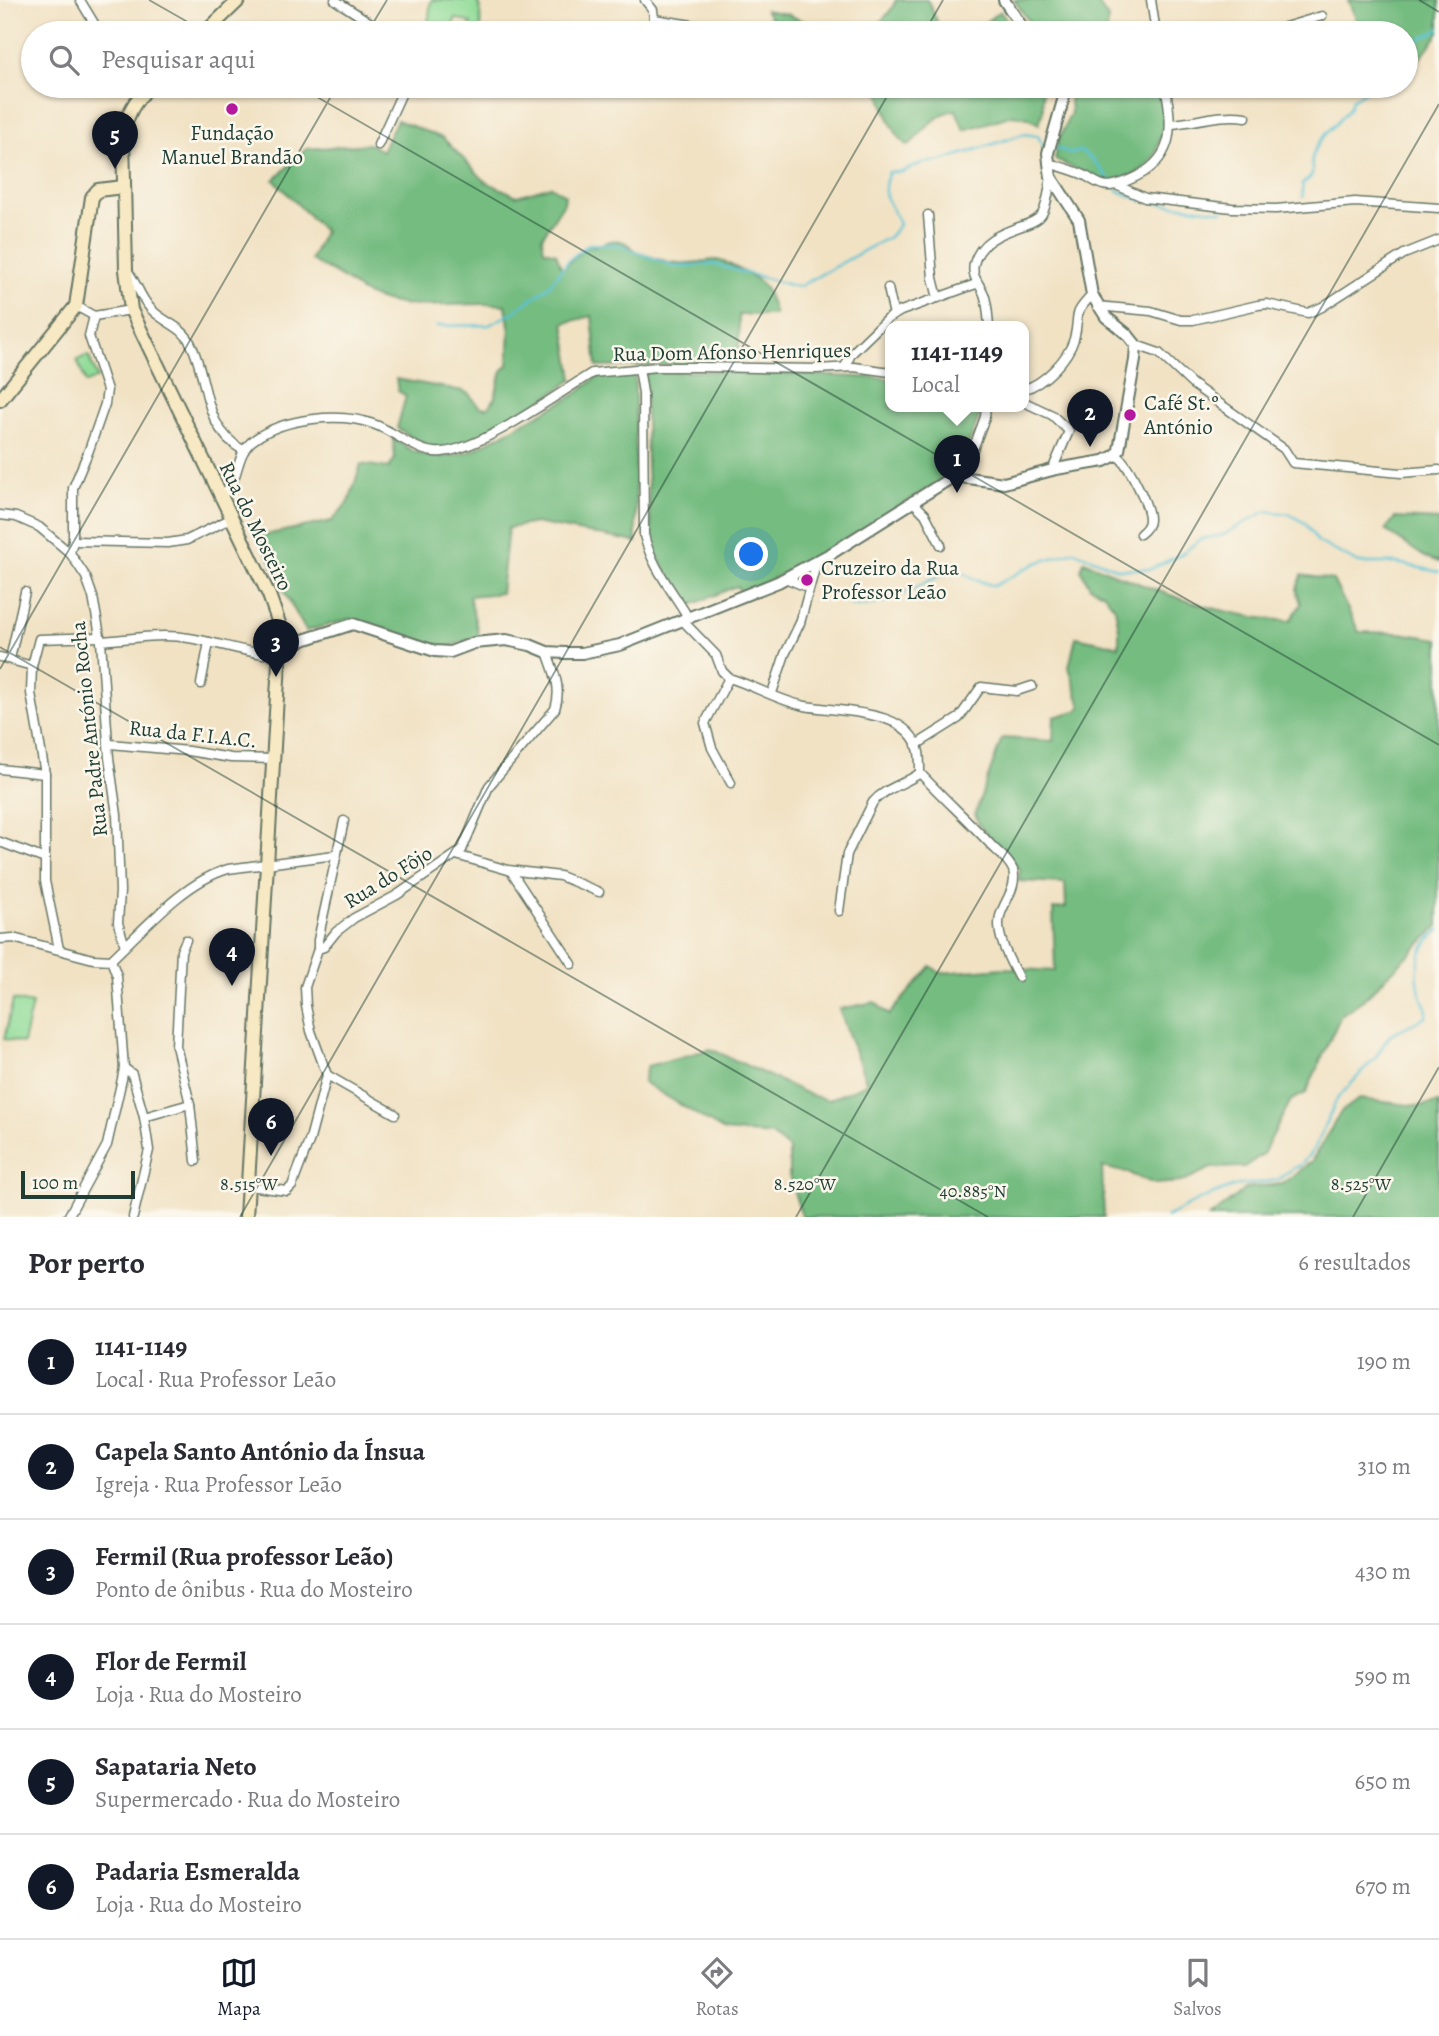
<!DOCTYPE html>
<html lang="pt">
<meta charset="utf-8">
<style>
:root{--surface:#fff;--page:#f2f2f3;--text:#2b2b33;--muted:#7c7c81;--line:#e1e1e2;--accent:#111827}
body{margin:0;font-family:Alegreya,serif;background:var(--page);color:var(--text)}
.scale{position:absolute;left:21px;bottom:18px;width:114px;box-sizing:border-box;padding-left:7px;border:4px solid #1f3d34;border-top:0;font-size:19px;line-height:24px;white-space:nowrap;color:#1f3d34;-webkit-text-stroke:5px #fbf7ec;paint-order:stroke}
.you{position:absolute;left:752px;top:555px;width:24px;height:24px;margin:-18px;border:5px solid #fff;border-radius:50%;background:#1a73e8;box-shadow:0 0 0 10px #1a73e833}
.badge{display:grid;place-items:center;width:46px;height:46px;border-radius:50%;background:var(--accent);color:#fff;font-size:23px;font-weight:700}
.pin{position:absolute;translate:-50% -58px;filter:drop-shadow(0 2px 4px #0008)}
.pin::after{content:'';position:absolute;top:37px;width:24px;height:21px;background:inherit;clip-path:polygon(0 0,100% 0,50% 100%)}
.popup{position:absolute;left:885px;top:321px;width:144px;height:91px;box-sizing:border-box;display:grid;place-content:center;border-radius:14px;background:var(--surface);filter:drop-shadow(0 2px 5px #0005);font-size:23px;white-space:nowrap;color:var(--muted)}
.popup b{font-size:26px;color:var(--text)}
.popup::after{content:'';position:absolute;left:50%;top:100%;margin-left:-14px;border:14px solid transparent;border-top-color:var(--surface)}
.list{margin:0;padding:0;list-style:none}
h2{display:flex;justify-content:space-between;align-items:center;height:91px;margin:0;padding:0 28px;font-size:30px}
h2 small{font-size:23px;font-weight:400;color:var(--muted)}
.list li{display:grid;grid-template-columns:46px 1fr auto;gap:21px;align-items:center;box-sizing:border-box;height:105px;padding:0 28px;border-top:2px solid var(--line)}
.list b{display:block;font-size:26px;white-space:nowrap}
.list p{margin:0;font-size:23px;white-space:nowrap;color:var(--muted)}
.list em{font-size:23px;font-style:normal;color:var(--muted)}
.icon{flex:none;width:38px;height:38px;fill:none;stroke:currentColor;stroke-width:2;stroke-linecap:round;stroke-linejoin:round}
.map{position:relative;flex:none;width:1439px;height:1217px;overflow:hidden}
.search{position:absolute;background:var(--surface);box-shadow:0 2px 5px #0004;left:21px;right:21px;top:21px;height:77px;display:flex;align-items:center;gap:18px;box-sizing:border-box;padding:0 24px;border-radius:38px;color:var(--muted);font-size:26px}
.sheet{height:721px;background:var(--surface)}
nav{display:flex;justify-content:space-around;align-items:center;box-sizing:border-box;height:98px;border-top:2px solid var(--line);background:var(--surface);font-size:19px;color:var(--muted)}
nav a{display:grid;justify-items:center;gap:4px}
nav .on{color:var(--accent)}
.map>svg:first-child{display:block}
</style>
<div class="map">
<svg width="1439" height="1217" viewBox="0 0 1439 1217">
<rect width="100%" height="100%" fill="#fbf7ec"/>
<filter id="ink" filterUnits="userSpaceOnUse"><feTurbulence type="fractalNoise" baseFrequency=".0143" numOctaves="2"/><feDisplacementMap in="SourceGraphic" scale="14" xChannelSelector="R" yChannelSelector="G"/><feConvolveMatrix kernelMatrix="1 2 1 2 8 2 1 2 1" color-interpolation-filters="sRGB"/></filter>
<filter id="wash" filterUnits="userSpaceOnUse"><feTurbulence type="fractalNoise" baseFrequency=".00686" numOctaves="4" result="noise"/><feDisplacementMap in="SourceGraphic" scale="28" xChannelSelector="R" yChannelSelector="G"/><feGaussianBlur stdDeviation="1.57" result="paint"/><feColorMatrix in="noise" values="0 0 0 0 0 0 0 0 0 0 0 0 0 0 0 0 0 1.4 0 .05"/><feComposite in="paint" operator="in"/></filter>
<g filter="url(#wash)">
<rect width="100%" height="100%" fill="#f1e2c4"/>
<!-- green -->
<g fill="#91dc98" stroke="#588c66" stroke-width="2">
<path d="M 431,0 L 476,0 L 480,8 L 481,33 L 469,31 L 471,23 L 455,18 L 452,33 L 427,33 Z"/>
<path d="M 88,355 L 98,378 L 86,383 L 77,360 Z"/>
<path d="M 13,1000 L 32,1004 L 23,1043 L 4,1039 Z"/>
</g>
<!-- forest -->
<g fill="#74bc80" stroke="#4a7c5a" stroke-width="2">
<path d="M 896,0 L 927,0 C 937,13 932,27 951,33 L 863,33 C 879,26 889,16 896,0 Z"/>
<path d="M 1014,0 L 1099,0 L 1099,5 L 1108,18 L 1107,33 L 1037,33 Z"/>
<path d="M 1348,0 L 1439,0 L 1439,33 L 1417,62 L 1406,72 L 1406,33 L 1362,33 Z"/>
<path d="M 765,10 L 787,14 L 821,29 L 841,33 L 775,33 L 773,21 Z"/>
<path d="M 1000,11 L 1016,33 L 966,33 L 977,29 Z"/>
<path d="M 877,86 L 1042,86 L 1043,111 L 1039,124 L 1028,118 L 1013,115 L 964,130 L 956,110 C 936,112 923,133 908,146 C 890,132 885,107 877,86 Z"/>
<path d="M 1069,86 L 1160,86 L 1166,119 L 1155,155 L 1147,166 L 1132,176 L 1106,182 L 1055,160 L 1058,141 L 1071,113 Z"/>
<path d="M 397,120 L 443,138 L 486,182 L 517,196 L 551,186 L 565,195 L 564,203 L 542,237 L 544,250 L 556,253 L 562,269 L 586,247 C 599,247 611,237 623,242 C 628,243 632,248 636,251 C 649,257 665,262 678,263 C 692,264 703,261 716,260 C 724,260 759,279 763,285 C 769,293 772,305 775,315 L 739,315 L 739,363 L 597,367 L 592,316 L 564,323 L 573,379 C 551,396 467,449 442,448 C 427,448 410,436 397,428 L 406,396 L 398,391 L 396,379 L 463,391 L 469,394 L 480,407 L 488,408 L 494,400 L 502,371 L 508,365 L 510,332 L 506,305 C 460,300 410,315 366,294 C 358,291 352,283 344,279 C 334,272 322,267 311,260 L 324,231 L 274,180 L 306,149 L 370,144 L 382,151 Z"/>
<path d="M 715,371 L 885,378 L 890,379 L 890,407 L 971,407 L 971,410 L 981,411 L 963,458 L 950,475 L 860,532 L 741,596 L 738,587 L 734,587 L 689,606 L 663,567 L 652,544 L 647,469 L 645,372 Z"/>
<path d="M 624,374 L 635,377 L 636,542 L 535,523 L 508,528 L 501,593 L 469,596 L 479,636 L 445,648 L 350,619 L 306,631 L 280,584 L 260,536 L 332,521 L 349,501 L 361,464 L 389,468 L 395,458 L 393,439 L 413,451 L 434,457 L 450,456 L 471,451 L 575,395 L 597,377 Z"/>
<path d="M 1395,518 L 1439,520 L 1439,562 L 1425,557 L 1385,530 Z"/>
<path d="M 1084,561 C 1149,589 1220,617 1290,621 L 1301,604 L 1297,589 L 1302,575 L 1333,580 L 1359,632 L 1400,633 L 1439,639 L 1438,926 L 1363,1000 L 1341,1015 L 1306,1093 L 1291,1100 L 1263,1154 L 1244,1167 L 1211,1168 L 1181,1182 L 1155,1184 L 1128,1173 L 1102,1167 L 1104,1217 L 802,1217 L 789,1176 L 789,1149 L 772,1135 L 724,1131 L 643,1082 L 647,1066 L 711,1049 L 810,1095 L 828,1100 L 867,1084 L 839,1009 L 875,1002 L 889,1015 L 931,966 L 940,973 L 1004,968 L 1055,971 L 1053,909 L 1066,907 L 1065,883 L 1019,881 L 1020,870 L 979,825 L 975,814 L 1002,738 L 1053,741 L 1054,717 L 1076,711 L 1081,707 L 1069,667 L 1076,637 L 1119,646 L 1119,629 L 1115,608 L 1103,593 L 1090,587 L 1081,570 Z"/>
<path d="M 1359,1099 L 1418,1106 L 1439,1103 L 1439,1217 L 1209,1217 L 1247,1188 L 1282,1184 L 1311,1162 L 1341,1112 Z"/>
</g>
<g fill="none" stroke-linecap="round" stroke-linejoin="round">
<!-- stream -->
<g stroke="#59c2d5" stroke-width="2.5">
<path d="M 1406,51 L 1410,44 L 1439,29"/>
<path d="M 1052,147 L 1072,153 L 1081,151 L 1094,161 L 1111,182"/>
<path d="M 1116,187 L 1119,191 L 1143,201"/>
<path d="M 1303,197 L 1302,184 C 1321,172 1307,170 1313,155 C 1321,130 1349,118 1352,100 L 1373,86"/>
<path d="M 1150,202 L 1223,211"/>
<path d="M 437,326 L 489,325 L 514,312 L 548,287 L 569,260 L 589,244 L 618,245 L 676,267 L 713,264 L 798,287 L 889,237 L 899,225 C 892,201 878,199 889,172 L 902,172 L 922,163 L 941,161 L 1024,134 L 1038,136 L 1043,146 L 1046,146"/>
<path d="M 850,605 C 892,609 918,582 956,569 L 977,580 L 994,586 L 1036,563 L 1074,551 L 1118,569 L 1150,569 L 1180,555 L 1201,539 L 1223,535 L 1266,511 L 1289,514 L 1305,523 L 1318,542 L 1359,563 L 1397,563 L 1439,572"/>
<path d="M 1166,1217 L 1201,1199 L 1235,1186 L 1278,1180 L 1293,1168 L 1300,1166 L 1314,1149 L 1337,1099 L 1375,1058 L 1387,1039 L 1393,1033 L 1426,1017 L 1427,1010 C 1413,983 1413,950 1439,930"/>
</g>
</g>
</g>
<g filter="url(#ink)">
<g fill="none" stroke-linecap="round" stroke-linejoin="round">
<!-- minor casing -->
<g stroke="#687766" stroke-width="11">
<g id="minor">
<path d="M 80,0 L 100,33"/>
<path d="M 335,0 L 374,25 L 397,33"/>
<path d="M 645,0 L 653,10 L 654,19"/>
<path d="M 1151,0 L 1156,33"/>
<path d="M 653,33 L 654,19 L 698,26 L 709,32"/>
<path d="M 1216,33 L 1232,29 L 1248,33"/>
<path d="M 1265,33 L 1322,16"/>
<path d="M 1172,124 C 1197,122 1220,113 1246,117"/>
<path d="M 378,145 L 405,86"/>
<path d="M 1049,163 C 1061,167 1073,170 1084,175 C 1090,178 1097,184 1103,185 C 1112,188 1122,183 1129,180 C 1175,161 1174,128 1165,86"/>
<path d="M 1116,185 L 1145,198 L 1232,208 L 1276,209 L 1355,202 L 1439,208"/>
<path d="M 928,215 L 933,278 L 938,298"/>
<path d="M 129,273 C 137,284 141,299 151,309 C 164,323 183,326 191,344 C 210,383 201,426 244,451"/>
<path d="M 888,288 L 894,315"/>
<path d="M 76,306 L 94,316 L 131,310"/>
<path d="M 1097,306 L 1151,311 L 1181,320 L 1193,320 L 1258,305 L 1267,304 L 1308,313 L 1322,307 L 1404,254 L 1439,240"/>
<path d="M 989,327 C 988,316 988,305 984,294 C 980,284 971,277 974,264 C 983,227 1033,230 1042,214 C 1048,204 1049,188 1051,177"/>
<path d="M 1136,345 L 1159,353 L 1192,384 L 1284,449 L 1293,463 L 1401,473 L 1439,470"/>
<path d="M 845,367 L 851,354 L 887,319 L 901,311 L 976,284"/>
<path d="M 639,368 L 643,393 L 644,535 C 651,565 671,589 686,614 L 683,621 L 716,655 L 722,671 L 729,678 C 755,686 779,701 805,706 C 838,712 910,708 919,752 C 920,758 920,766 920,773 C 943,798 969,821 992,846 C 999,853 1009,860 1013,870 C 1018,887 1004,901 1000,916 C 995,935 1010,961 1018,977"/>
<path d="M 1024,389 C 1044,384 1068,359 1074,339 C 1081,314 1070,318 1092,295"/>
<path d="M 1024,402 L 1052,415 L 1069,431 L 1053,468 L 1050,470"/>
<path d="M 1116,455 C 1127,460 1150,507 1149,520 C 1149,526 1145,530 1140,534"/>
<path d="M 954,476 L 965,471 L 985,417 L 986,407"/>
<path d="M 219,497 C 223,494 228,490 231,486 C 239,471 238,450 255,439 C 284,418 340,412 373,424 C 395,431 418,455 442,452 C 482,449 556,395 592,373 L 657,367 L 697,367 L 816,369 L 854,367 L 890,372"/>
<path d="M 912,501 L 925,514 L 941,545"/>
<path d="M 0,515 L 16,517 L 39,527 L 70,553 L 86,577 L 93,597 L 101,641 L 109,758 L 117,815 L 120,891 L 118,923 L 125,946"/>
<path d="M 73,541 L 168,543 L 187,540 L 230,519"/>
<path d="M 70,553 L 73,541 L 73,488 L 89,450 L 105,404 L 107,390 L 89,336 L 94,316"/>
<path d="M 785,578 L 809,588"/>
<path d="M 101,641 C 130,639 160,633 189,638 C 220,643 248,654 280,656"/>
<path d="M 0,657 L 32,666"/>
<path d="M 10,659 L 25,592"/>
<path d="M 729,678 L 705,723 L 712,748 L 731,783"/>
<path d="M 201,684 L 209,642"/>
<path d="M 772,693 L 785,654 L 800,623 L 817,561"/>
<path d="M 110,744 L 188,751 L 231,758 L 273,759"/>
<path d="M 916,745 L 959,718 L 981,687 L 1017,691 L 1032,686"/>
<path d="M 0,769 L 45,774"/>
<path d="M 0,842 L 45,859"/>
<path d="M 456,855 L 508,870 L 560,876 L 599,892"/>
<path d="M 511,871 L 572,964"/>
<path d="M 839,911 L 847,854 L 873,802 C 885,788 905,784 920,773"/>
<path d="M 0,939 L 13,938 L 93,959 L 111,960"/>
<path d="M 186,940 L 181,951 L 176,1046 L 190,1104 L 196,1161"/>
<path d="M 59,949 L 45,881 L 45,774 L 31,693 L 32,666 L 39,639 L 100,637"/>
<path d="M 318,949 L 318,940 L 344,821"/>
<path d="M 111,960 C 144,929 184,882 228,869 L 335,855"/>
<path d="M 124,1068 L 132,1074 L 144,1117 L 149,1150 L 133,1217"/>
<path d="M 327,1075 L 395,1114"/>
<path d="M 144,1117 L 190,1104"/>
<path d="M 249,1186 L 287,1191 L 292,1186 L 310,1139 L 327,1075 L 311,1031 L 306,1006 L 305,987 L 318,949 L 324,947 L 336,932 L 354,918 L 397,895 L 462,850 L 489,786 L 555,709 C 562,688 554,672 547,652"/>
<path d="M 68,1217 L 107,1145 L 122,1079 L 124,1068 L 117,976 L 111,960"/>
</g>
</g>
<!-- tertiary casing -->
<g stroke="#687766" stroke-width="14">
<g id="tertiary">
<path d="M 1004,0 L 1026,33"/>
<path d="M 280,644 L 297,642 L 353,624 L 435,651 L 450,652 L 474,643 L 506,640 L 530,645 L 547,652 L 565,653 L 582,653 L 620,645 L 778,582 L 832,553 L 954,476 L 1004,483 L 1056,469 L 1104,461 L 1116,455 L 1119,450 L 1135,360 L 1136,345 L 1128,335 L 1106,317 L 1092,295 L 1079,220 L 1051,177 L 1049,163 L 1048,153 L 1064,97 L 1061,86"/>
</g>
</g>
<!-- secondary casing -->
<g stroke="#687766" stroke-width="16">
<g id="secondary">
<path d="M 205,33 L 239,0"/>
<path d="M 150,86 C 134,101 126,115 123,137 L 126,270 L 131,310 L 269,595 L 281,629 L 246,1217"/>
<path d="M 0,400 L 76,306 L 92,197 L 98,190 L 123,187"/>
</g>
</g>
<!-- minor -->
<use href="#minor" stroke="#fff" stroke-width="8"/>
<!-- tertiary -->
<use href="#tertiary" stroke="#fff" stroke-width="10"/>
<!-- secondary -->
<use href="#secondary" stroke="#f7e9c3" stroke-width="12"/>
</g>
</g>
<!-- ticks -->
<path fill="none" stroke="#1f3d34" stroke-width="2" stroke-opacity="0.45" d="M 149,0 L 207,33M 1419,0 L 1439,12M 367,33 L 387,0M 924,33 L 943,0M 298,86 L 1439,745M 0,647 L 988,1217M 0,669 L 337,86M 240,1217 L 893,86M 796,1217 L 1439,104M 1353,1217 L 1439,1067"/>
<!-- markers -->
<g fill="#b5179e" stroke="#fbf7ec" stroke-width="2.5">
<circle cx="232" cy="109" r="7"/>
<circle cx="1130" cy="415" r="7"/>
<circle cx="807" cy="580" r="7"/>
</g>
<g text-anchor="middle" stroke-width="5" stroke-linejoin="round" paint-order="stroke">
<!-- poi labels -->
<g font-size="21" fill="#1f3d34" stroke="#fbf7ec" text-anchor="start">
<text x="232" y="140" text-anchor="middle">Fundação<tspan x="232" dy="24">Manuel Brandão</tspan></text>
<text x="1144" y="410">Café St.º<tspan x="1144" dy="24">António</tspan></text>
<text x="821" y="575">Cruzeiro da Rua<tspan x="821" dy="24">Professor Leão</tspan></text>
</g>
<!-- street labels -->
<g font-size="21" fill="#1f3d34" stroke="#fbf7ec">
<text transform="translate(732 352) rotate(-1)" y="7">Rua Dom Afonso Henriques</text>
<text transform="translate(256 526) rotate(64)" y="7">Rua do Mosteiro</text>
<text transform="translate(89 729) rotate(-96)" y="7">Rua Padre António Rocha</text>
<text transform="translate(193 734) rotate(6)" y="7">Rua da F.I.A.C.</text>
<text transform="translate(388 877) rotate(-32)" y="7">Rua do Fôjo</text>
</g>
</g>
<g font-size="18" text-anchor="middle" fill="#1f3d34" stroke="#fbf7ec" stroke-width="5" stroke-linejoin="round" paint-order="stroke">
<text x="249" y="1190">8.515°W</text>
<text x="805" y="1190">8.520°W</text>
<text x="1361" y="1190">8.525°W</text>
<text x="973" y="1197">40.885°N</text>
</g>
</svg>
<div class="scale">100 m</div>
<div class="you"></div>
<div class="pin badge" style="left:957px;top:493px">1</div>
<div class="popup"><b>1141-1149</b>Local</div>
<div class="pin badge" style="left:1090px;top:447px">2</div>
<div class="pin badge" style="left:276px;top:677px">3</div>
<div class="pin badge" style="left:232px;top:986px">4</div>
<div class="pin badge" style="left:115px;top:169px">5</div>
<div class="pin badge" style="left:271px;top:1156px">6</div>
<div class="search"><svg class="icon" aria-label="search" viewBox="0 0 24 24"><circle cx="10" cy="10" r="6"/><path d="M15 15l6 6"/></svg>Pesquisar aqui</div>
</div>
<section class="sheet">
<h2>Por perto<small>6 resultados</small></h2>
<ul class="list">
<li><span class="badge">1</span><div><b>1141-1149</b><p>Local · Rua Professor Leão</p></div><em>190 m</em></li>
<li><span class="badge">2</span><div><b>Capela Santo António da Ínsua</b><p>Igreja · Rua Professor Leão</p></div><em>310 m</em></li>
<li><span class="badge">3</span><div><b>Fermil (Rua professor Leão)</b><p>Ponto de ônibus · Rua do Mosteiro</p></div><em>430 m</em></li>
<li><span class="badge">4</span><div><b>Flor de Fermil</b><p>Loja · Rua do Mosteiro</p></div><em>590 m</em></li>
<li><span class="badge">5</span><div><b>Sapataria Neto</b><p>Supermercado · Rua do Mosteiro</p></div><em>650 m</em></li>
<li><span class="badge">6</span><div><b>Padaria Esmeralda</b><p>Loja · Rua do Mosteiro</p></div><em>670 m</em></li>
</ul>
</section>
<nav>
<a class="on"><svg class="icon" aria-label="map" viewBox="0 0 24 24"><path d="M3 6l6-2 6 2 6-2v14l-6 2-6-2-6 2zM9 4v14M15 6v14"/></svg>Mapa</a>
<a><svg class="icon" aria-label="directions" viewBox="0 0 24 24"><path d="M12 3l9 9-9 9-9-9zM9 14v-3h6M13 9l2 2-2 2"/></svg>Rotas</a>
<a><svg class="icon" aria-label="saved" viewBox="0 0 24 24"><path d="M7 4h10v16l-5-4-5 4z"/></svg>Salvos</a>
</nav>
